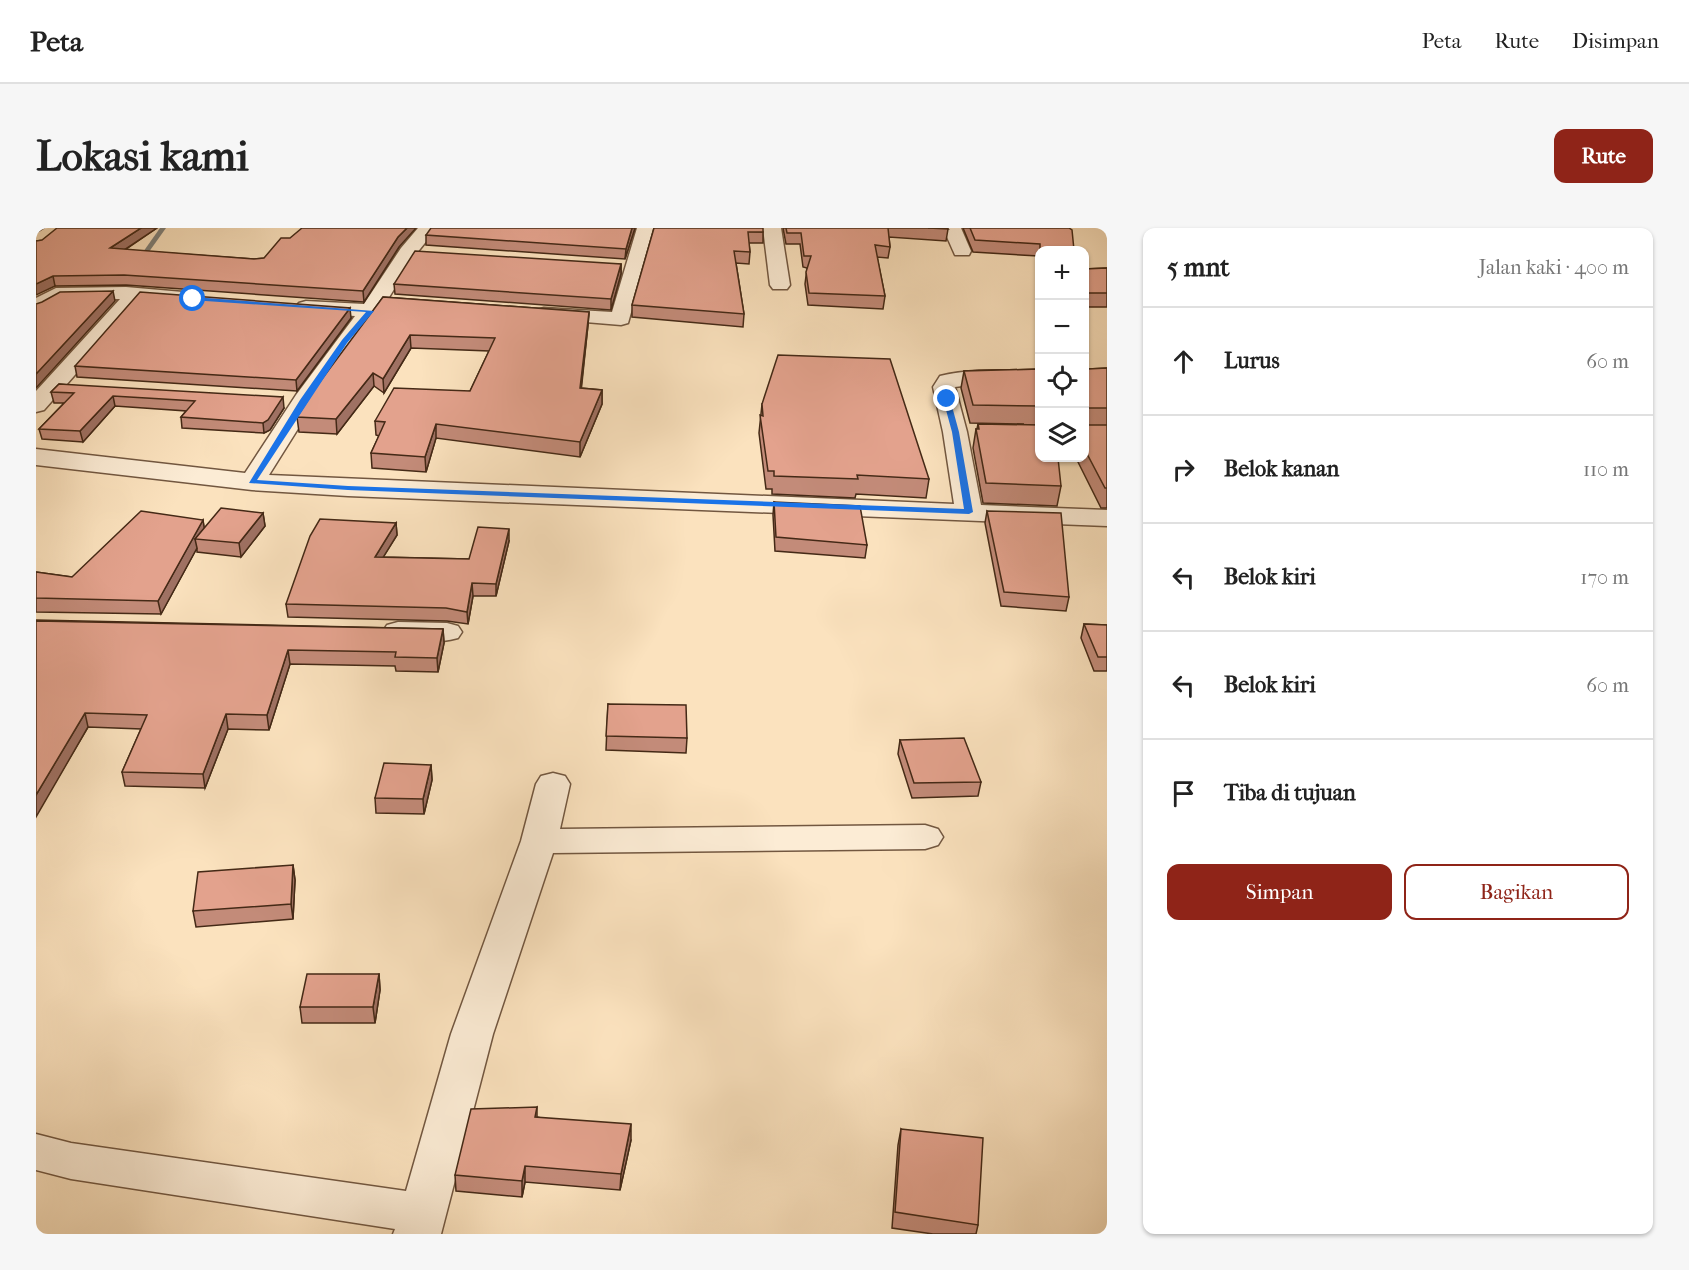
<!DOCTYPE html>
<html lang="id">
<meta charset="utf-8">
<style>
:root{--surface:#fff;--page:#f6f6f6;--text:#222;--muted:#767676;--line:#e0e0e0;--accent:#8f2418}
body{margin:0;font-family:"IM FELL French Canon",serif;background:var(--page);color:var(--text)}
.controls{position:absolute;right:18px;top:18px;display:grid;overflow:hidden;border-radius:12px;box-shadow:0 2px 4px #0004}
.controls button{width:54px;height:54px;display:grid;place-items:center;padding:0;border:0;border-bottom:2px solid var(--line);background:var(--surface);color:var(--text);font:30px sans-serif}
.stop{position:absolute;width:18px;height:18px;margin:-14px;border:4px solid #1a73e8;border-radius:50%;background:#fff}
.stop.end{background:#1a73e8;border-color:#fff;box-shadow:0 2px 6px #0008}
.list{margin:0;padding:0;list-style:none}
h2{display:flex;justify-content:space-between;align-items:center;height:78px;margin:0;padding:0 24px;font-size:26px}
h2 small{font-size:20px;font-weight:400;color:var(--muted)}
.list li{display:grid;grid-template-columns:39px 1fr auto;gap:18px;align-items:center;box-sizing:border-box;height:108px;padding:0 24px;border-top:2px solid var(--line)}
.list b{display:block;font-size:22px;white-space:nowrap}
.list em{font-size:20px;font-style:normal;color:var(--muted)}
.actions{display:flex;gap:12px;padding:18px 24px}
.actions a{flex:1;padding:14px 0;border:2px solid var(--accent);border-radius:12px;text-align:center;font-size:21px;color:var(--accent)}
.actions .main{background:var(--accent);color:#fff}
.icon{flex:none;width:33px;height:33px;fill:none;stroke:currentColor;stroke-width:2;stroke-linecap:round;stroke-linejoin:round}
.map{position:relative;flex:none;width:1071px;height:1006px;overflow:hidden;border-radius:12px}
header{display:flex;align-items:center;gap:36px;box-sizing:border-box;height:84px;padding:0 30px;background:var(--surface);border-bottom:2px solid var(--line)}
header strong{font-size:28px}
nav{display:flex;gap:33px;margin-inline-start:auto;font-size:21px}
.intro{display:flex;align-items:center;justify-content:space-between;box-sizing:border-box;height:144px;padding:0 36px}
h1{margin:0;font-size:42px}
.button{padding:15px 27px;border-radius:12px;background:var(--accent);color:#fff;font-size:21px;font-weight:700}
main{display:flex;gap:36px;padding:0 36px}
aside{flex:1;background:var(--surface);border-radius:12px;box-shadow:0 2px 4px #0004}
.map>svg:first-child{display:block}
</style>
<header>
<strong>Peta</strong>
<nav><a>Peta</a><a>Rute</a><a>Disimpan</a></nav>
</header>
<div class="intro"><h1>Lokasi kami</h1><a class="button">Rute</a></div>
<main>
<div class="map">
<svg width="1071" height="1006" viewBox="0 0 1071 1006">
<rect width="100%" height="100%" fill="#fbe2be"/>
<filter id="stains"><feTurbulence type="fractalNoise" baseFrequency=".00333" numOctaves="4"/><feColorMatrix values="0 0 0 0 .2 0 0 0 0 .09 0 0 0 0 .02 0 0 0 .5 -.17"/></filter>
<radialGradient id="worn" r=".72"><stop offset=".6" stop-color="#630" stop-opacity="0"/><stop offset="1" stop-color="#630" stop-opacity=".3"/></radialGradient>
<g fill="none" stroke-linecap="round" stroke-linejoin="round">
<!-- stream -->
<path fill="#7e807a" fill-rule="evenodd" d="M 124,0 L 130,0 L 105,35 L 101,35 L 100,34 Z"/>
<!-- minor casing -->
<g stroke="#725740" stroke-width="3">
<g id="minor">
<path d="M 382,0 L 401,0 L 380,26 L 342,87 L 317,119 L 280,172 L 233,247 L 918,276 L 907,204 L 897,159 L 904,148 C 936,140 971,143 1004,143 L 1004,157 L 934,157 L 919,159 L 931,204 L 945,277 L 1071,282 L 1071,298 L 312,268 L 216,262 L 0,237 L 0,221 L 209,245 L 260,167 L 319,88 L 270,85 L 263,83 L 260,79 L 263,75 L 270,73 L 328,76 L 365,20 Z"/>
<path d="M 601,0 L 619,0 L 592,95 L 585,97 L 501,90 L 498,86 L 501,82 L 508,80 L 576,84 Z"/>
<path d="M 727,0 L 745,0 L 754,57 L 751,61 L 737,61 L 734,57 Z"/>
<path d="M 907,0 L 925,0 L 935,23 L 933,27 L 919,27 Z"/>
<path d="M 90,59 L 147,64 L 154,66 L 157,70 L 154,74 L 147,76 L 105,72 L 8,182 L 0,184 L 0,163 L 84,71 L 25,72 L 7,83 L 0,85 L 0,70 L 20,60 Z"/>
<path d="M 362,394 L 411,395 L 422,398 L 426,404 L 422,410 C 401,416 372,415 351,409 L 347,403 L 351,397 Z"/>
<path d="M 517,545 L 529,548 L 534,556 L 524,601 L 889,597 L 902,601 L 907,609 L 902,617 L 889,621 L 517,625 L 457,806 L 405,1006 L 357,1006 L 359,1001 L 35,951 L 0,942 L 0,906 L 35,915 L 370,963 L 415,806 L 485,613 L 500,556 L 505,548 Z"/>
</g>
</g>
<!-- minor -->
<use href="#minor" fill="#fcecd5" fill-rule="evenodd"/>
</g>
<!-- wall -->
<g fill="#c38b79" stroke="#442916" stroke-width="1.5">
<path d="M 121,0 L 89,22 L 218,31 L 363,19 L 328,74 L 90,57 L 19,58 L 0,13 Z"/>
<path d="M 599,0 L 589,31 L 390,17 L 390,7 Z"/>
<path d="M 618,0 L 727,4 L 727,15 L 713,15 L 714,24 L 713,36 L 700,35 L 708,86 L 707,99 L 596,89 L 596,77 Z"/>
<path d="M 747,0 L 911,0 L 912,1 L 910,13 L 853,9 L 854,19 L 852,30 L 841,29 L 849,68 L 847,81 L 772,77 L 769,56 L 771,40 L 767,39 L 764,16 L 750,16 Z"/>
<path d="M 927,0 L 1033,0 L 1004,22 L 1004,51 L 1000,51 L 1002,28 L 937,24 Z"/>
<path d="M 585,36 L 585,46 L 575,82 L 359,66 L 358,56 Z"/>
<path d="M 1071,40 L 1071,79 L 1048,79 L 1048,41 Z"/>
<path d="M 347,69 L 553,84 L 552,97 L 545,160 L 566,162 L 566,176 L 544,229 L 400,210 L 390,244 L 336,240 L 335,225 L 343,208 L 340,207 L 339,193 L 434,163 L 453,123 L 375,120 L 348,165 L 338,158 L 301,206 L 263,204 L 261,189 Z"/>
<path d="M 315,90 L 261,163 L 41,149 L 39,138 Z"/>
<path d="M 1048,139 L 1052,141 L 1071,140 L 1071,280 L 1065,280 L 1040,230 L 1048,230 Z"/>
<path d="M 1004,141 L 1004,230 L 1025,258 L 1021,278 L 947,275 L 937,220 L 940,201 L 941,201 L 942,196 L 988,196 L 934,195 L 925,160 L 928,143 Z"/>
<path d="M 23,156 L 248,180 L 234,202 L 228,205 L 146,200 L 145,189 L 150,183 L 79,178 L 47,214 L 6,211 L 3,201 L 28,175 L 18,175 L 15,164 Z"/>
<path d="M 726,176 L 893,251 L 890,270 L 820,266 L 819,270 L 736,266 L 736,261 L 730,261 L 723,205 Z"/>
<path d="M 738,274 L 831,317 L 829,330 L 739,323 L 737,287 Z"/>
<path d="M 951,283 L 1033,369 L 1030,383 L 965,378 L 949,295 Z"/>
<path d="M 227,285 L 229,298 L 205,329 L 161,324 L 161,320 L 125,386 L 0,384 L 0,344 L 36,349 L 167,292 L 168,300 Z"/>
<path d="M 360,295 L 361,307 L 347,329 L 433,331 L 473,313 L 460,368 L 437,368 L 432,396 L 411,393 L 252,389 L 250,376 Z"/>
<path d="M 0,392 L 407,401 L 408,415 L 402,444 L 360,443 L 359,438 L 254,436 L 233,502 L 192,501 L 169,560 L 89,558 L 86,544 L 105,501 L 52,499 L 6,577 Z"/>
<path d="M 1048,396 L 1071,397 L 1071,443 L 1058,443 L 1045,410 Z"/>
<path d="M 572,476 L 651,510 L 650,525 L 570,522 Z"/>
<path d="M 864,512 L 945,554 L 942,568 L 876,570 L 862,526 Z"/>
<path d="M 395,537 L 396,552 L 388,586 L 340,585 L 339,570 Z"/>
<path d="M 257,637 L 259,652 L 257,691 L 160,699 L 157,683 Z"/>
<path d="M 343,746 L 344,762 L 339,795 L 266,795 L 264,779 Z"/>
<path d="M 501,879 L 501,889 L 595,912 L 584,962 L 489,954 L 486,969 L 420,963 L 419,947 Z"/>
<path d="M 865,901 L 942,997 L 940,1006 L 897,1006 L 856,1000 L 862,917 Z"/>
</g>
<!-- shaded-wall -->
<g fill="#9f7163" stroke="#442916" stroke-width="1.5">
<path d="M 0,0 L 8,0 L 0,5 Z"/>
<path d="M 105,0 L 121,0 L 76,30 L 74,20 Z"/>
<path d="M 371,0 L 380,0 L 363,19 L 328,74 L 327,63 L 362,9 Z"/>
<path d="M 596,0 L 599,0 L 589,31 L 590,21 Z"/>
<path d="M 585,36 L 585,46 L 575,82 L 575,71 Z"/>
<path d="M 17,48 L 19,58 L 0,67 L 0,56 Z"/>
<path d="M 77,63 L 79,73 L 0,160 L 0,146 Z"/>
<path d="M 314,80 L 315,90 L 261,163 L 260,152 Z"/>
<path d="M 553,84 L 552,97 L 544,174 L 544,160 Z"/>
<path d="M 374,107 L 375,120 L 348,165 L 347,151 Z"/>
<path d="M 337,145 L 338,158 L 301,206 L 300,191 Z"/>
<path d="M 566,162 L 566,176 L 544,229 L 544,214 Z"/>
<path d="M 77,168 L 79,178 L 47,214 L 44,203 Z"/>
<path d="M 247,169 L 248,180 L 234,202 L 228,205 L 227,195 Z"/>
<path d="M 400,196 L 400,210 L 390,244 L 389,229 Z"/>
<path d="M 227,285 L 229,298 L 205,329 L 203,315 Z"/>
<path d="M 167,292 L 169,305 L 159,311 L 161,320 L 125,386 L 122,373 Z"/>
<path d="M 360,295 L 361,307 L 340,341 L 339,329 Z"/>
<path d="M 473,301 L 473,313 L 460,368 L 460,356 Z"/>
<path d="M 436,355 L 437,368 L 432,396 L 431,384 Z"/>
<path d="M 407,401 L 408,415 L 402,444 L 401,430 Z"/>
<path d="M 252,422 L 254,436 L 233,502 L 231,487 Z"/>
<path d="M 49,485 L 52,499 L 0,589 L 0,567 Z"/>
<path d="M 190,486 L 192,501 L 169,560 L 167,546 Z"/>
<path d="M 395,537 L 396,552 L 388,586 L 387,571 Z"/>
<path d="M 257,637 L 259,652 L 257,691 L 255,676 Z"/>
<path d="M 343,746 L 344,762 L 339,795 L 337,779 Z"/>
<path d="M 595,896 L 595,912 L 584,962 L 585,946 Z"/>
<path d="M 489,938 L 489,954 L 486,969 L 486,953 Z"/>
</g>
<!-- building -->
<g fill="#e3a28d" stroke="#442916" stroke-width="1.5">
<path d="M 21,0 L 105,0 L 74,20 L 218,31 L 228,30 L 245,10 L 254,10 L 266,0 L 371,0 L 362,9 L 327,63 L 88,47 L 17,48 L 0,56 L 0,13 L 6,12 Z"/>
<path d="M 395,0 L 596,0 L 590,21 L 390,7 Z"/>
<path d="M 618,0 L 727,0 L 727,4 L 712,4 L 714,24 L 698,23 L 708,86 L 596,77 Z"/>
<path d="M 750,0 L 852,0 L 854,19 L 839,17 L 849,68 L 773,65 L 770,44 L 775,28 L 768,28 L 765,5 L 751,5 Z"/>
<path d="M 892,0 L 911,0 L 912,1 Z"/>
<path d="M 934,0 L 1033,0 L 1036,2 L 1038,22 L 1004,22 L 1004,16 L 939,12 Z"/>
<path d="M 379,23 L 585,36 L 575,71 L 358,56 Z"/>
<path d="M 1071,40 L 1071,65 L 1048,65 L 1048,41 Z"/>
<path d="M 77,63 L 0,146 L 0,76 L 6,74 L 24,64 Z"/>
<path d="M 104,64 L 314,80 L 260,152 L 39,138 Z"/>
<path d="M 347,69 L 553,84 L 544,160 L 566,162 L 544,214 L 400,196 L 389,229 L 335,225 L 349,194 L 339,193 L 358,160 L 434,163 L 459,110 L 374,107 L 347,151 L 337,145 L 300,191 L 261,189 L 280,159 Z"/>
<path d="M 742,127 L 854,131 L 893,251 L 821,247 L 822,251 L 738,248 L 738,243 L 732,243 L 724,187 L 727,188 L 726,176 Z"/>
<path d="M 1048,139 L 1052,141 L 1071,140 L 1071,180 L 1050,180 L 1050,197 L 1071,197 L 1071,260 L 1069,260 L 1048,220 Z"/>
<path d="M 1004,141 L 1004,178 L 937,177 L 928,143 Z"/>
<path d="M 23,156 L 247,169 L 232,192 L 227,195 L 145,189 L 159,173 L 77,168 L 44,203 L 3,201 L 38,165 L 15,164 Z"/>
<path d="M 942,196 L 1004,197 L 1004,230 L 1022,230 L 1025,258 L 950,255 L 940,201 L 943,201 Z"/>
<path d="M 738,274 L 824,278 L 831,317 L 740,309 Z"/>
<path d="M 185,280 L 227,285 L 203,315 L 159,311 Z"/>
<path d="M 105,283 L 167,292 L 122,373 L 0,370 L 0,344 L 36,349 Z"/>
<path d="M 951,283 L 1025,285 L 1033,369 L 968,364 Z"/>
<path d="M 284,291 L 360,295 L 339,329 L 433,331 L 442,299 L 473,301 L 460,356 L 436,355 L 431,384 L 410,380 L 250,376 L 274,308 Z"/>
<path d="M 0,393 L 407,401 L 401,430 L 359,429 L 360,424 L 252,422 L 231,487 L 190,486 L 167,546 L 86,544 L 111,487 L 49,485 L 0,567 Z"/>
<path d="M 1048,396 L 1071,397 L 1071,429 L 1062,429 Z"/>
<path d="M 572,476 L 650,477 L 651,510 L 570,508 Z"/>
<path d="M 928,510 L 945,554 L 878,555 L 864,512 Z"/>
<path d="M 348,535 L 395,537 L 387,571 L 339,570 Z"/>
<path d="M 257,637 L 255,676 L 157,683 L 162,644 Z"/>
<path d="M 271,746 L 343,746 L 337,779 L 264,779 Z"/>
<path d="M 501,879 L 499,889 L 595,896 L 585,946 L 489,938 L 486,953 L 419,947 L 435,881 Z"/>
<path d="M 865,901 L 947,910 L 942,997 L 859,984 Z"/>
</g>
<!-- route -->
<path fill="#1a73e8" d="M 157,69 L 338,83 L 311,115 L 221,252 L 312,258 L 928,281 L 916,204 L 907,171 L 911,168 L 914,171 L 923,204 L 937,284 L 933,286 L 312,262 L 213,255 L 264,172 L 306,112 L 330,84 L 155,72 Z"/>
<rect width="100%" height="100%" filter="url(#stains)"/>
<rect width="100%" height="100%" fill="url(#worn)"/>
</svg>
<div class="controls">
<button>+</button>
<button>−</button>
<button><svg class="icon" aria-label="locate" viewBox="0 0 24 24"><circle cx="12" cy="12" r="6"/><path d="M12 2v4M12 18v4M2 12h4M18 12h4"/></svg></button>
<button><svg class="icon" aria-label="layers" viewBox="0 0 24 24"><path d="M12 4l9 5-9 5-9-5zM3 14l9 5 9-5"/></svg></button>
</div>
<div class="stop" style="left:157px;top:71px"></div>
<div class="stop end" style="left:911px;top:171px"></div>
</div>
<aside>
<h2>5 mnt<small>Jalan kaki · 400 m</small></h2>
<ul class="list">
<li><svg class="icon" aria-label="ahead" viewBox="0 0 24 24"><path d="M12 20V5M6 11l6-6 6 6"/></svg><div><b>Lurus</b></div><em>60 m</em></li>
<li><svg class="icon" aria-label="right" viewBox="0 0 24 24"><path d="M7 20v-9h11M14 6l5 5-5 5"/></svg><div><b>Belok kanan</b></div><em>110 m</em></li>
<li><svg class="icon" aria-label="left" viewBox="0 0 24 24"><path d="M17 20v-9H6M10 6l-5 5 5 5"/></svg><div><b>Belok kiri</b></div><em>170 m</em></li>
<li><svg class="icon" aria-label="left" viewBox="0 0 24 24"><path d="M17 20v-9H6M10 6l-5 5 5 5"/></svg><div><b>Belok kiri</b></div><em>60 m</em></li>
<li><svg class="icon" aria-label="arrive" viewBox="0 0 24 24"><path d="M6 21V4h12l-3 4 3 4H6"/></svg><div><b>Tiba di tujuan</b></div></li>
</ul>
<div class="actions"><a class="main">Simpan</a><a>Bagikan</a></div>
</aside>
</main>
